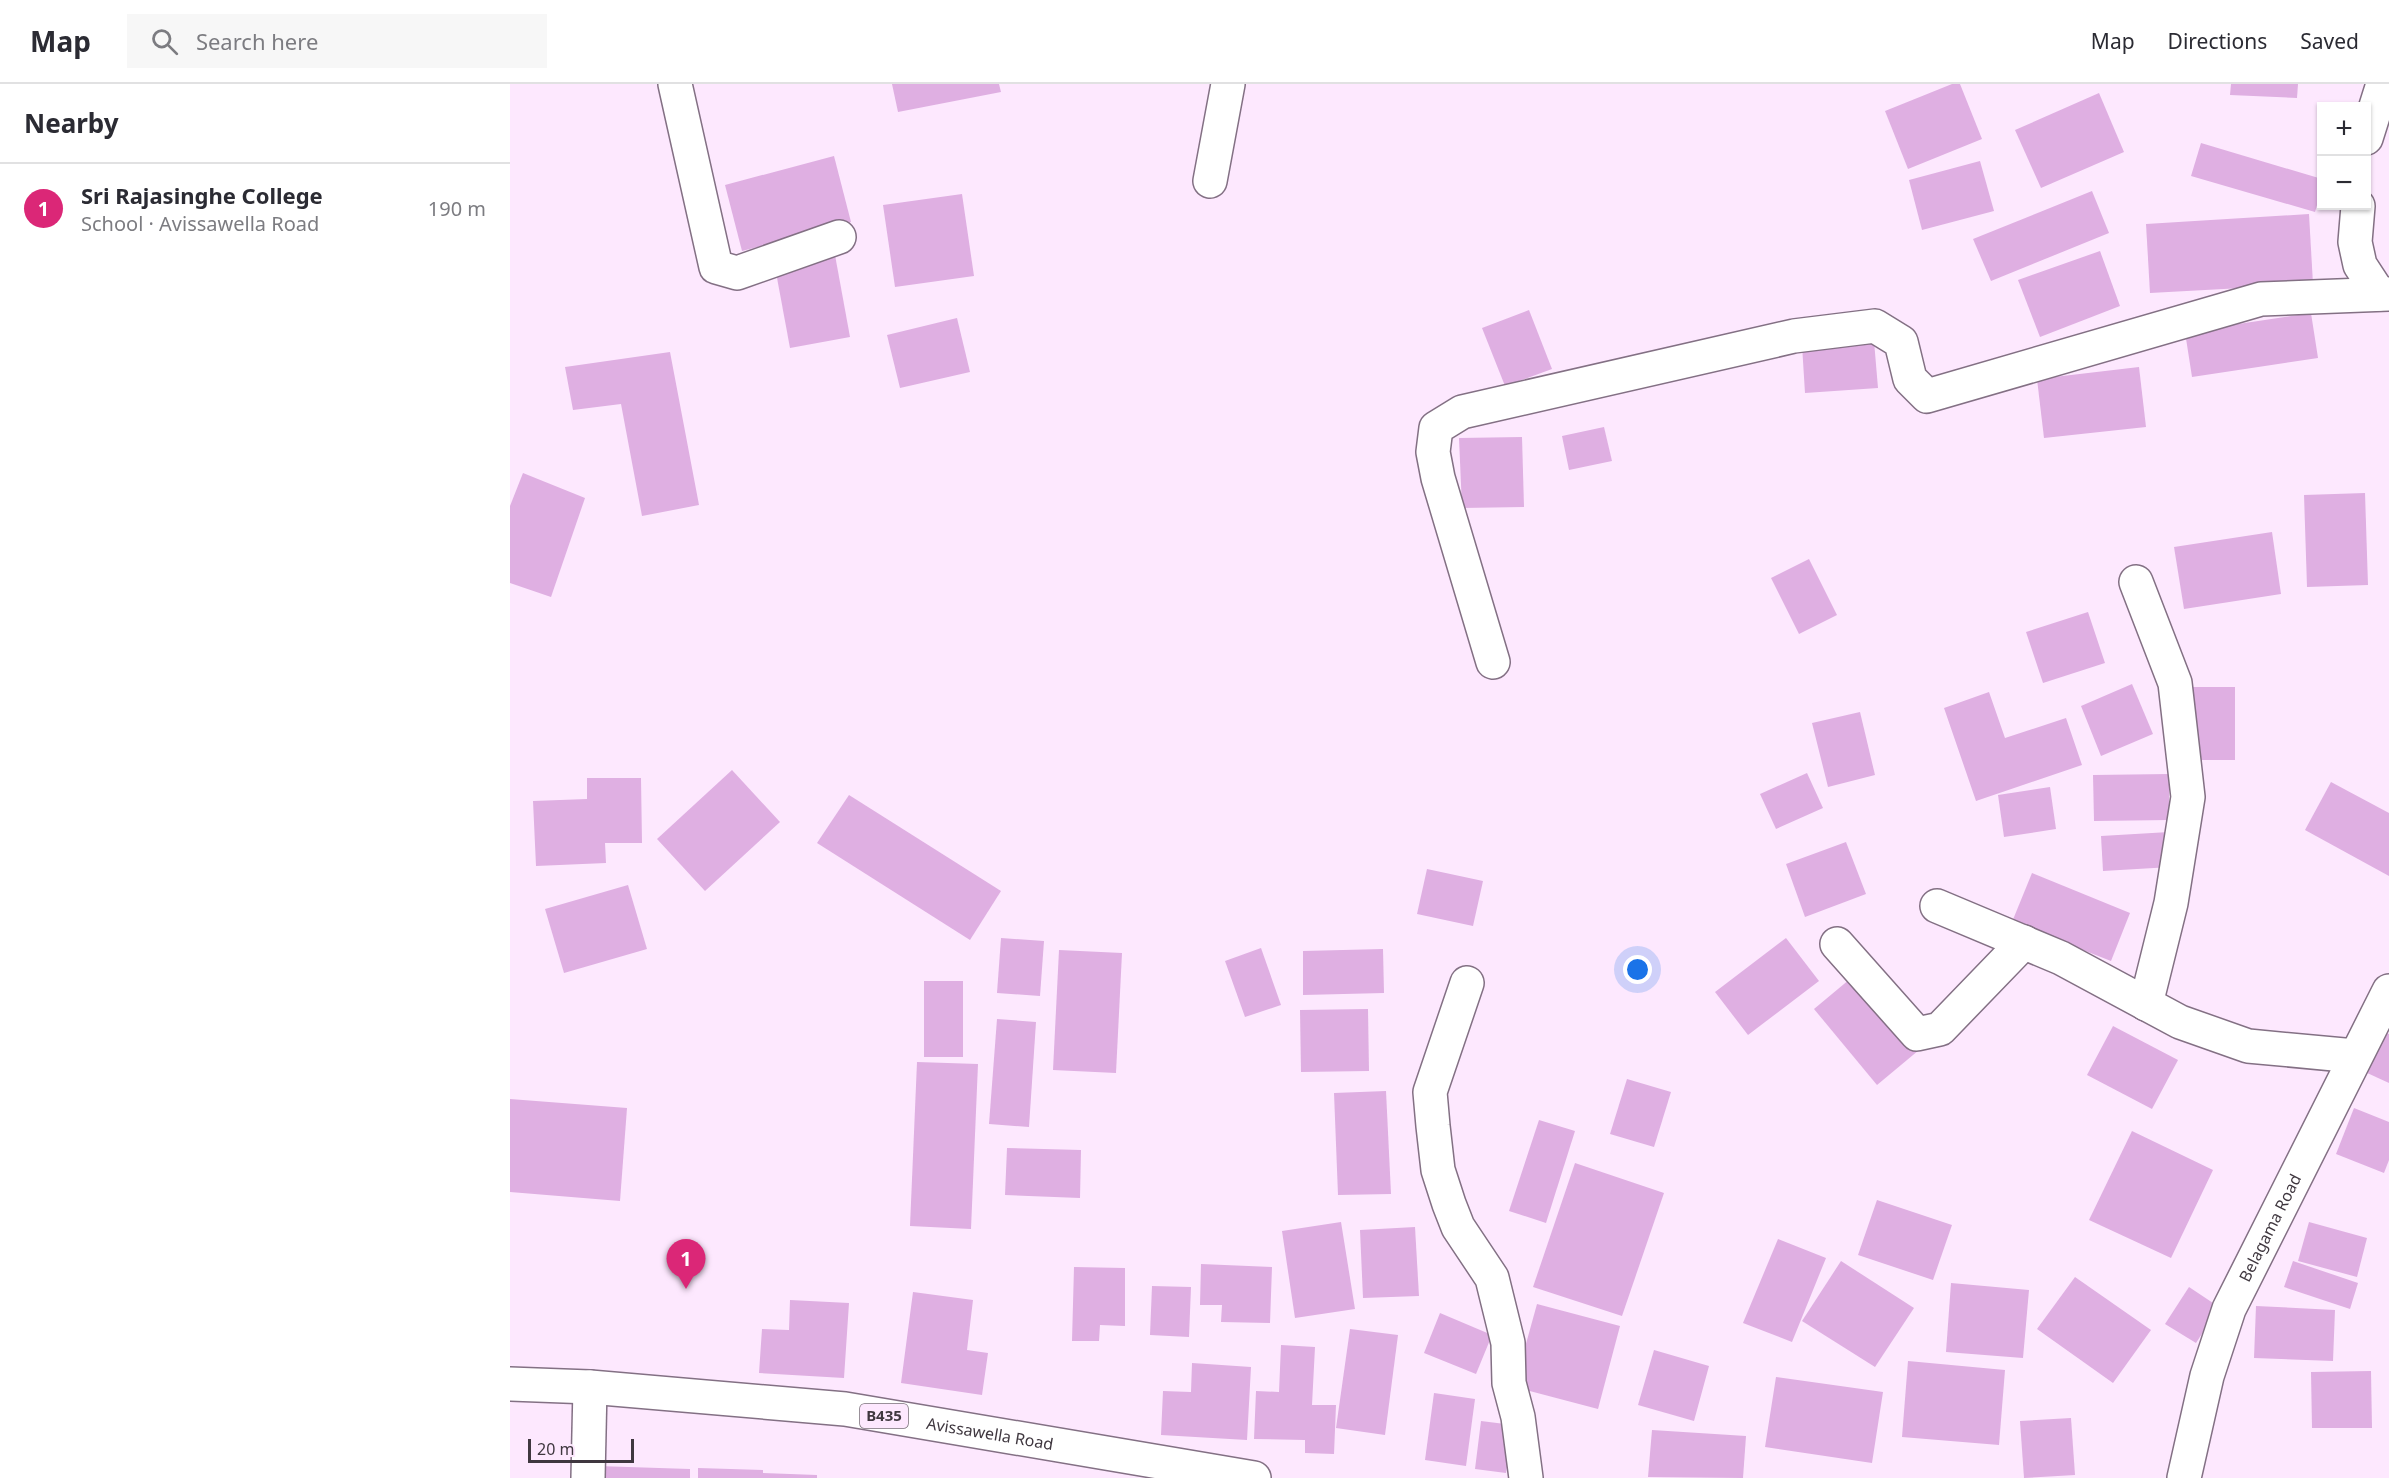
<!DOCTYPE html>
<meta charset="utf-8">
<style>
:root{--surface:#fff;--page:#f7f7f7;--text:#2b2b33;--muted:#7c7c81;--line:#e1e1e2;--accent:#db2777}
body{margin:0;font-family:"Noto Sans",sans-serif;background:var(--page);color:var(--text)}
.controls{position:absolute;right:18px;top:18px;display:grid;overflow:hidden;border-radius:0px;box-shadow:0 2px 4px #0004}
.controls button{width:54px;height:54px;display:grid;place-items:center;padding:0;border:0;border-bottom:2px solid var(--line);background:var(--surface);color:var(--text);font:30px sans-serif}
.scale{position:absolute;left:18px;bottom:15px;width:106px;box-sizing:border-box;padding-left:6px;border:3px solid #3f373f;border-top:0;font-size:16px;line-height:21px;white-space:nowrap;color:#3f373f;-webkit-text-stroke:4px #fde8fe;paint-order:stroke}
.you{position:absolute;left:1128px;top:886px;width:21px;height:21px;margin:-15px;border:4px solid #fff;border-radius:50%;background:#1a73e8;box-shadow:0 0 0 9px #1a73e833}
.badge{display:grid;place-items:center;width:39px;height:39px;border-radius:50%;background:var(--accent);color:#fff;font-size:20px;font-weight:700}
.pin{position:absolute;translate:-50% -50px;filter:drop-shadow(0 2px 3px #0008)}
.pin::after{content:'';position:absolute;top:32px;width:21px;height:18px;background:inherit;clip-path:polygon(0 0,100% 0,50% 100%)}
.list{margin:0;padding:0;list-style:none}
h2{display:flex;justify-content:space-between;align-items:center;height:78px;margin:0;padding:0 24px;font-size:26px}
h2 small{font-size:20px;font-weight:400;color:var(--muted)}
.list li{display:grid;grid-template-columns:39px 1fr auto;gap:18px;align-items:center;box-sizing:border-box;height:90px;padding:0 24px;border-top:2px solid var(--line)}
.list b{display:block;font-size:22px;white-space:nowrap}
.list p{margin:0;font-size:20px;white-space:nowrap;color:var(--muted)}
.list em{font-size:20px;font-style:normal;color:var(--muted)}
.icon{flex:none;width:33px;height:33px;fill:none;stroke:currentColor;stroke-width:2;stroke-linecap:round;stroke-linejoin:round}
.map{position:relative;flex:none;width:1879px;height:1394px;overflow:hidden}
header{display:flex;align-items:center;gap:36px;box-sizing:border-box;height:84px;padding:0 30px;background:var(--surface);border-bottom:2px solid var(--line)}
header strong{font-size:28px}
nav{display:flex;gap:33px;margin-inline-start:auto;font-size:21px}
.search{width:420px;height:54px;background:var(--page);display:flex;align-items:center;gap:15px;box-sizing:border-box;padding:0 21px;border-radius:0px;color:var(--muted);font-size:22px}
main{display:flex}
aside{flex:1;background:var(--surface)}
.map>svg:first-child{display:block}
</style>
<header>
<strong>Map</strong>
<div class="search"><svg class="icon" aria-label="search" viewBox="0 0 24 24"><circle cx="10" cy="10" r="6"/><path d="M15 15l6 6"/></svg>Search here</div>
<nav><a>Map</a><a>Directions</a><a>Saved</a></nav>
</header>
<main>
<aside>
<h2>Nearby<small></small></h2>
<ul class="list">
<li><span class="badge">1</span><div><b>Sri Rajasinghe College</b><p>School · Avissawella Road</p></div><em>190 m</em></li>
</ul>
</aside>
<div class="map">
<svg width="1879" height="1394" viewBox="0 0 1879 1394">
<rect width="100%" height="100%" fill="#fde8fe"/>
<!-- building -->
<g fill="#dfafe2">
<path d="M 382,0 L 489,0 L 491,8 L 388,28 Z"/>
<path d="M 1442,0 L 1450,0 L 1472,55 L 1398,85 L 1375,27 Z"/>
<path d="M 1721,0 L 1788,0 L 1787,14 L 1720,11 Z"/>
<path d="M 1589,9 L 1614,68 L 1531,104 L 1505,46 Z"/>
<path d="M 1691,59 L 1812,95 L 1812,104 L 1805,128 L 1681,92 Z"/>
<path d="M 324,72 L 341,138 L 232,167 L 215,101 Z"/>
<path d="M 1470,77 L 1484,127 L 1412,146 L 1399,96 Z"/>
<path d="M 1582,107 L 1599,149 L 1481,197 L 1463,155 Z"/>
<path d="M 452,110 L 464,192 L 385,203 L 373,121 Z"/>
<path d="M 1799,130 L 1803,200 L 1640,209 L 1636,140 Z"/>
<path d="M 1590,167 L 1610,222 L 1530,253 L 1508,196 Z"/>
<path d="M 325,171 L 340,253 L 280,264 L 265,183 Z"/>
<path d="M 1019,226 L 1042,285 L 995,302 L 972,244 Z"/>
<path d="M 1801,229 L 1808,274 L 1682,293 L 1675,248 Z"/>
<path d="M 447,234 L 460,288 L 390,304 L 377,251 Z"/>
<path d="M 1364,257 L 1368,304 L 1295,309 L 1292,261 Z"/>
<path d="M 160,268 L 189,421 L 132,432 L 111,320 L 63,326 L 55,283 Z"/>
<path d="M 1629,283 L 1636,343 L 1534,354 L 1527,295 Z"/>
<path d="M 1094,343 L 1102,377 L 1059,386 L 1052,352 Z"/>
<path d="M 1012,353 L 1014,423 L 952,424 L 949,354 Z"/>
<path d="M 13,389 L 75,414 L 41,513 L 0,499 L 0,422 Z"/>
<path d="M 1855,409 L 1858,501 L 1797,503 L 1794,411 Z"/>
<path d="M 1762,448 L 1771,510 L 1674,525 L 1664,463 Z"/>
<path d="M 1299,475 L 1327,531 L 1289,550 L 1261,494 Z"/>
<path d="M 1578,528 L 1595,579 L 1533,599 L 1516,548 Z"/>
<path d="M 1622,600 L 1643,650 L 1591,672 L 1571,622 Z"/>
<rect x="1681" y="603" width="44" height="73"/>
<path d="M 1479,608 L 1495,654 L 1556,634 L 1572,681 L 1466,717 L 1434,624 Z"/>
<path d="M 1350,628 L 1365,691 L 1318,703 L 1302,639 Z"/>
<path d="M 222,686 L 270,738 L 195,807 L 147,755 Z"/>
<path d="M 1297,689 L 1313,724 L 1266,745 L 1250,710 Z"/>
<path d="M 1659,690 L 1659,736 L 1584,737 L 1583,691 Z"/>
<path d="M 77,694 L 131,694 L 132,759 L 95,759 L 96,779 L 26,782 L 23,717 L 77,715 Z"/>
<path d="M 1821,698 L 1879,729 L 1879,792 L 1795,746 Z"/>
<path d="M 1540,703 L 1546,745 L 1494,753 L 1488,711 Z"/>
<path d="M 339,711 L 491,807 L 460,856 L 307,759 Z"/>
<path d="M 1659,748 L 1661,783 L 1593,787 L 1591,752 Z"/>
<path d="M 1336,758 L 1356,810 L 1295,833 L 1276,780 Z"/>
<path d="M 917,785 L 973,797 L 963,842 L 907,830 Z"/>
<path d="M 1522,789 L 1620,829 L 1601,877 L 1502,838 Z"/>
<path d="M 118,801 L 137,865 L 54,889 L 35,825 Z"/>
<path d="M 491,854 L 534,857 L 530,912 L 487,909 Z"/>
<path d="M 1276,854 L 1309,897 L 1238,951 L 1205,908 Z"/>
<path d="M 751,864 L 771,921 L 735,933 L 715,877 Z"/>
<path d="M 873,865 L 874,909 L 793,911 L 793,867 Z"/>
<path d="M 549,866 L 612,869 L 606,989 L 543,986 Z"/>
<path d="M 1346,890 L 1409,966 L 1367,1001 L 1304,925 Z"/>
<rect x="414" y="897" width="39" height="76"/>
<path d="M 858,925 L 859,987 L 791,988 L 790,926 Z"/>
<path d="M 487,935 L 526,938 L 519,1043 L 479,1040 Z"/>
<path d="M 1603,942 L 1668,976 L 1642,1025 L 1577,991 Z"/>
<path d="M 1873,948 L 1879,950 L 1879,999 L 1855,988 Z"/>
<path d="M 407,978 L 468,980 L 461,1145 L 400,1142 Z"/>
<path d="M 1117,995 L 1161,1008 L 1144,1063 L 1100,1050 Z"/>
<path d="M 876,1007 L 881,1110 L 828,1111 L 824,1009 Z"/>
<path d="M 0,1015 L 117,1024 L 110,1117 L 0,1108 Z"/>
<path d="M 1844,1024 L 1879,1038 L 1879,1076 L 1874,1089 L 1826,1070 Z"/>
<path d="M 1029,1036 L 1065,1047 L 1036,1139 L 999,1127 Z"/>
<path d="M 1622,1047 L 1703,1086 L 1661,1174 L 1579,1136 Z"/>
<path d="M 497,1064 L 571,1066 L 570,1114 L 495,1111 Z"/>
<path d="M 1065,1079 L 1154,1109 L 1112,1232 L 1023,1203 Z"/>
<path d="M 1367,1116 L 1442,1141 L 1423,1196 L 1348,1171 Z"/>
<path d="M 831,1138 L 845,1225 L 785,1234 L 772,1147 Z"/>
<path d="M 1799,1138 L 1857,1154 L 1847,1193 L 1788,1177 Z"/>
<path d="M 905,1143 L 909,1212 L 853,1214 L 850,1146 Z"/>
<path d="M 1268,1155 L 1316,1174 L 1282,1258 L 1233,1239 Z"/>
<path d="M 1331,1177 L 1404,1224 L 1365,1283 L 1292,1237 Z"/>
<path d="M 1783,1177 L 1848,1199 L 1840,1225 L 1774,1203 Z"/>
<path d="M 691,1180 L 762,1183 L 760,1239 L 711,1238 L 712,1221 L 690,1221 Z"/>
<path d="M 564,1183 L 615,1184 L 615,1242 L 590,1241 L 589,1257 L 562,1257 Z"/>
<path d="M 1565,1193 L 1641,1246 L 1603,1299 L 1527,1245 Z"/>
<path d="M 1441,1199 L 1519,1206 L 1513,1274 L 1436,1268 Z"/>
<path d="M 642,1202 L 681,1203 L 679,1253 L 640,1251 Z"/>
<path d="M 1679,1203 L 1709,1223 L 1686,1259 L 1655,1240 Z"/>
<path d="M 403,1208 L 463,1216 L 457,1266 L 478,1269 L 472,1311 L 391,1299 Z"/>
<path d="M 280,1216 L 339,1219 L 334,1294 L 249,1289 L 252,1245 L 279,1246 Z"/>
<path d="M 1027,1220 L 1110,1242 L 1088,1325 L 1004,1303 Z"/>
<path d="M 1746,1222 L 1825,1226 L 1823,1277 L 1744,1274 Z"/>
<path d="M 930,1229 L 982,1251 L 966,1290 L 914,1269 Z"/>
<path d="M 840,1245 L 888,1251 L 875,1351 L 826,1344 Z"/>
<path d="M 771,1261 L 805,1263 L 802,1321 L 826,1321 L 824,1370 L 795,1369 L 795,1356 L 744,1355 L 746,1307 L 769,1308 Z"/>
<path d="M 1144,1266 L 1199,1282 L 1184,1337 L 1128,1321 Z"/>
<path d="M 1398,1277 L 1495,1286 L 1489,1361 L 1392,1353 Z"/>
<path d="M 682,1279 L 741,1283 L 737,1356 L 651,1351 L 653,1307 L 681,1308 Z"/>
<path d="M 1861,1287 L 1862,1344 L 1802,1344 L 1801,1288 Z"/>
<path d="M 1266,1293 L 1373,1308 L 1362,1379 L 1255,1363 Z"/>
<path d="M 924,1309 L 965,1315 L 956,1382 L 915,1376 Z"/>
<path d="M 1561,1334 L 1565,1391 L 1514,1394 L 1510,1337 Z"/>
<path d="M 971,1337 L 1003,1341 L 996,1389 L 965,1385 Z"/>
<path d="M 1142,1346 L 1236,1352 L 1233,1394 L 1138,1393 Z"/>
<path d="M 87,1382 L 180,1385 L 180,1394 L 87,1394 Z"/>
<path d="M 188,1384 L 253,1386 L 253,1389 L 307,1391 L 307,1394 L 188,1394 Z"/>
</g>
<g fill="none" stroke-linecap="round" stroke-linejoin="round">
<!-- minor casing -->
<g stroke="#837084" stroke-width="36">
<g id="minor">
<path d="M 165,0 L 206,183 L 227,189 L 329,153"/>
<path d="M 1856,54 L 1873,0"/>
<path d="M 700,97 L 718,0"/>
<path d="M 1848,122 L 1845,158 L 1850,181 L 1869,210"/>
<path d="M 1626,498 L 1665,599 L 1678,713 L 1661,819 L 1636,920"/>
<path d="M 983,578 L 928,394 L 923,368 L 926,344 L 952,328 L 1284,252 L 1365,242 L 1391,258 L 1400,295 L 1417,312 L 1751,215 L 1879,210"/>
<path d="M 1427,822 L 1551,874 L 1670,938 L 1738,962 L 1845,972"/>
<path d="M 1327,860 L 1407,950 L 1430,945 L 1514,858"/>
<path d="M 957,899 L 920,1008 L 923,1042 L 928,1086 L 939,1120 L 948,1143 L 982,1194 L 998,1259 L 999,1299 L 1008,1333 L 1016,1394"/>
<path d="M 78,1394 L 80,1303"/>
<path id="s1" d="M 1674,1394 L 1697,1292 L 1719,1225 L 1879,907"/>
</g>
</g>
<!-- major casing -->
<g stroke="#837084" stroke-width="36">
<g id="major">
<path id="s2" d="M 0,1300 L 80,1303 L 335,1325 L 744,1394"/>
</g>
</g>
<!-- minor -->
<use href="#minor" stroke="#fff" stroke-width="33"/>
<!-- major -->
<use href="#major" stroke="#fff" stroke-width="33"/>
</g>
<g text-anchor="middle" stroke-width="6" stroke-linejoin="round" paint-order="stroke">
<!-- shield labels -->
<rect fill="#fde8fe" stroke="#786c78" stroke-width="1.5" x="350" y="1320" width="48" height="24" rx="4.5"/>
<g font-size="15" font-weight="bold" fill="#3f373f">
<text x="374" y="1337">B435</text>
</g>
<!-- street labels -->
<g font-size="16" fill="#3f373f" stroke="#fde8fe">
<text dy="6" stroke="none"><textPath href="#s1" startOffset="266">Belagama Road</textPath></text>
<text dy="6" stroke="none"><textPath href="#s2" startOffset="483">Avissawella Road</textPath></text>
</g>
</g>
</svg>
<div class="controls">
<button>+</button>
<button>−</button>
</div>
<div class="scale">20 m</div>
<div class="you"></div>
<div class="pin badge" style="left:176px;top:1205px">1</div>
</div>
</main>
